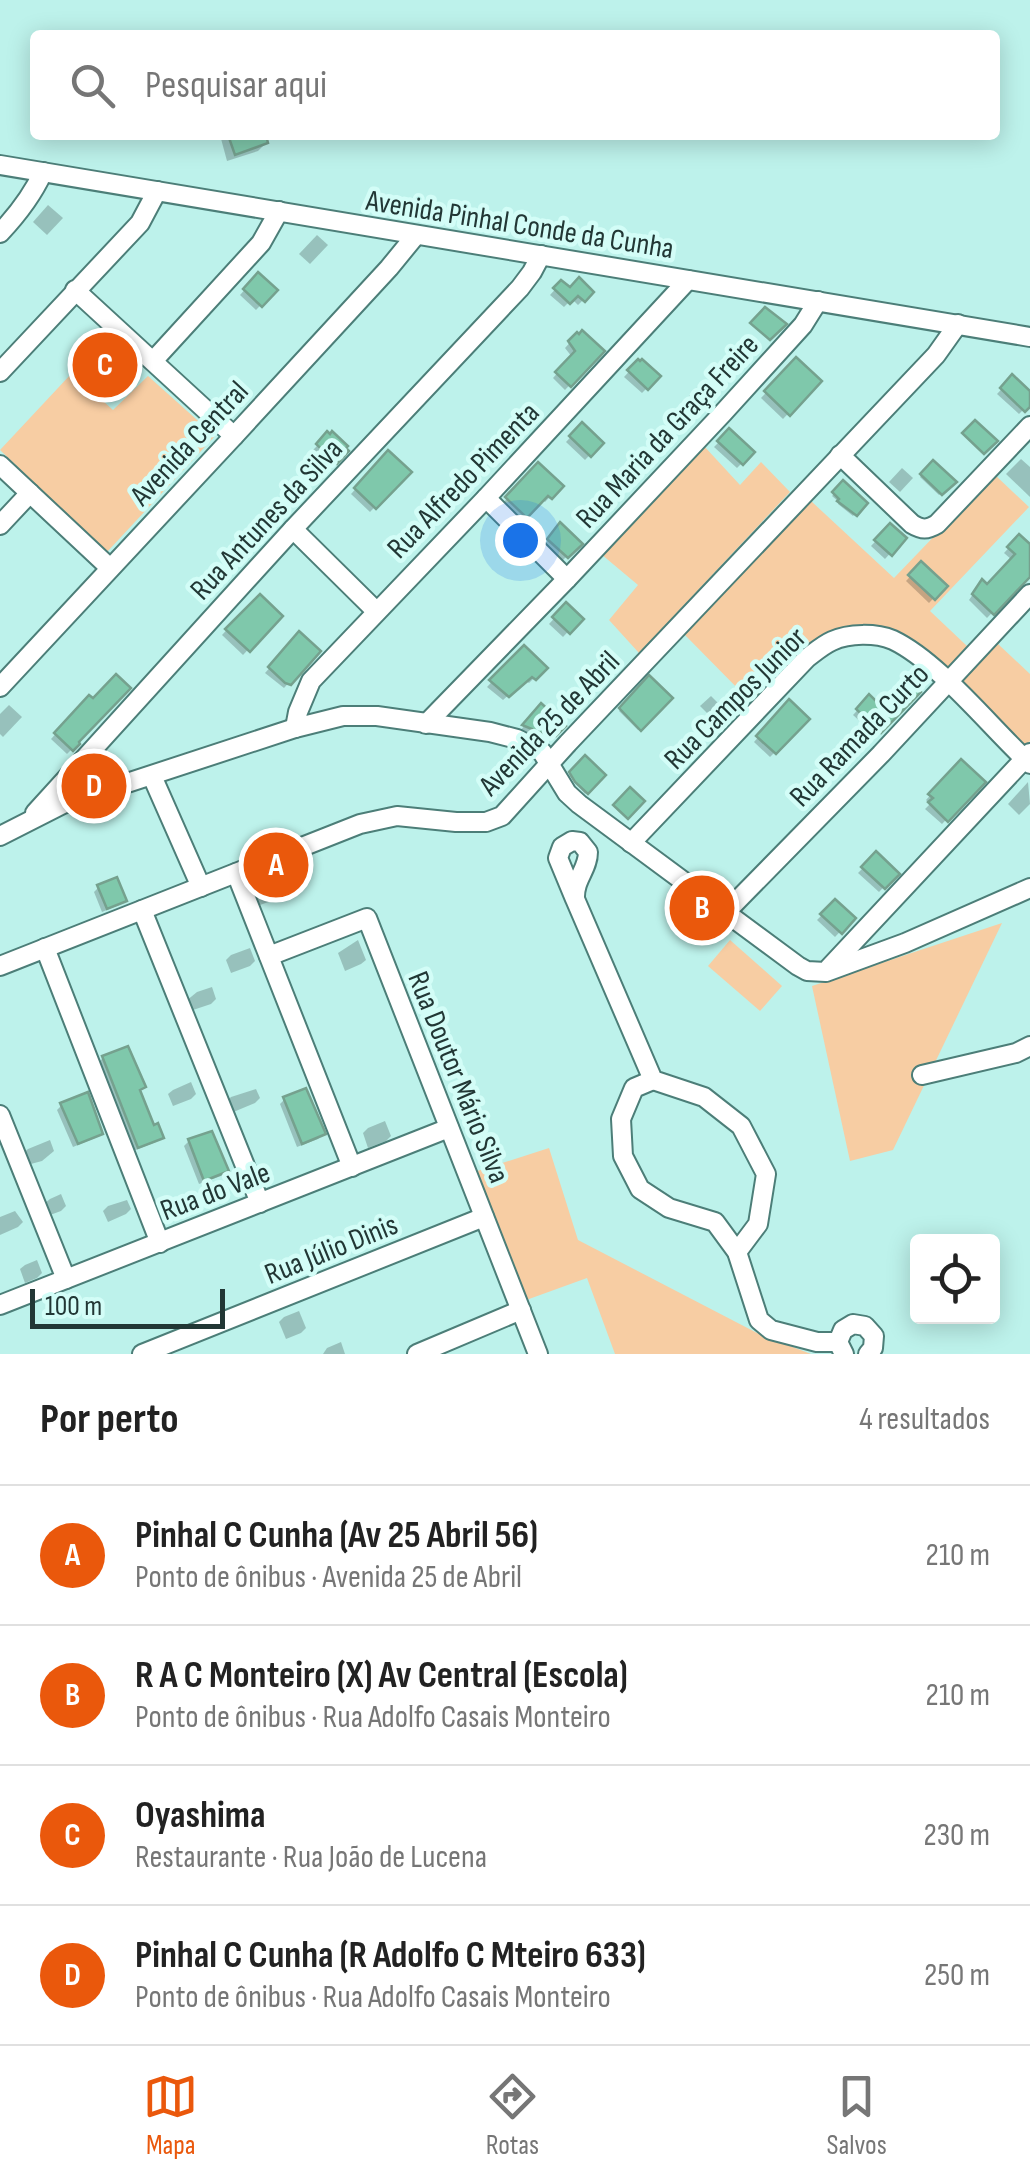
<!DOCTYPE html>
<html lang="pt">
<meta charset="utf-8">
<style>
:root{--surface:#fff;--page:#f6f6f6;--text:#222;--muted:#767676;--line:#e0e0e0;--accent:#ea580c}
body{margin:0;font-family:"Sofia Sans Condensed",sans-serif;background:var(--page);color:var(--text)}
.controls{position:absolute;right:30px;bottom:30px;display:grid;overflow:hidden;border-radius:10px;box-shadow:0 5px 25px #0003}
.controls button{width:90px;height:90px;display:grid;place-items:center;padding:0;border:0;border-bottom:2px solid var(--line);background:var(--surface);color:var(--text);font:50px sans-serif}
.scale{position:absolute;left:30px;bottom:25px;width:195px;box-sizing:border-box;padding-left:10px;border:5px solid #223735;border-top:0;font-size:28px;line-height:35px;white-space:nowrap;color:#223735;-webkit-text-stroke:8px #d3fdf7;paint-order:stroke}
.you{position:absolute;left:520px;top:540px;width:35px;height:35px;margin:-25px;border:8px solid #fff;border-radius:50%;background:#1a73e8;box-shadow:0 0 0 15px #1a73e833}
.badge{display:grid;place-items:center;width:65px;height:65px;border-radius:50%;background:var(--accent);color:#fff;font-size:32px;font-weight:700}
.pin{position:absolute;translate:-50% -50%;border:5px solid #fff;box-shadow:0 2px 10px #0006}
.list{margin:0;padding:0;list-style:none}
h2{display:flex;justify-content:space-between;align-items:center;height:130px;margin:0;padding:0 40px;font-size:42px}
h2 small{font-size:32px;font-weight:400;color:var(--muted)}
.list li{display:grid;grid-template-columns:65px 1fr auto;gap:30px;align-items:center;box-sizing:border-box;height:140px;padding:0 40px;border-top:2px solid var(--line)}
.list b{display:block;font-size:38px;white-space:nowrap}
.list p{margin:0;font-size:32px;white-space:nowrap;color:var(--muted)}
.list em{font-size:32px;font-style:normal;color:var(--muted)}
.icon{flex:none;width:55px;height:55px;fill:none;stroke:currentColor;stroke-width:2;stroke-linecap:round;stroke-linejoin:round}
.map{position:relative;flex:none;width:1030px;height:1354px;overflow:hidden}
.search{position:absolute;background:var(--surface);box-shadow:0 5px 25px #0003;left:30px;right:30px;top:30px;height:110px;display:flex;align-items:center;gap:25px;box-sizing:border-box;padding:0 35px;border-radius:10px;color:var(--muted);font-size:38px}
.sheet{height:690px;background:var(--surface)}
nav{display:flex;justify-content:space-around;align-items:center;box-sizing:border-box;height:140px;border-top:2px solid var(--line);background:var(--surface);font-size:28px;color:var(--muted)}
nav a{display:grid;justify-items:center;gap:5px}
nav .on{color:var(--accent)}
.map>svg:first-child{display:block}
</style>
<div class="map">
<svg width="1030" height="1354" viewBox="0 0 1030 1354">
<rect width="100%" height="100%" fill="#bdf2eb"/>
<!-- green -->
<g fill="#f7cda3">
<path d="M 72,373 L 113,410 L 148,376 L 215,436 L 107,552 L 0,450 Z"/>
<path d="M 704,446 L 740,485 L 761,462 L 790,492 L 639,653 L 609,620 L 638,585 L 601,554 Z"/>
<path d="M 994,474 L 1029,507 L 930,611 L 967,646 L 945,670 L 900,632 L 857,627 L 813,641 L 751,702 L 683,633 L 811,501 L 894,578 Z"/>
<path d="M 997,643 L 1030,674 L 1030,741 L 1024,747 L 957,684 Z"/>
<path d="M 1002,923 L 893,1150 L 850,1161 L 812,986 Z"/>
<path d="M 730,940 L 782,986 L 760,1011 L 708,966 Z"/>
<path d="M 549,1148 L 578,1240 L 759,1334 L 811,1354 L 615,1354 L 587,1278 L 518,1303 L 468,1174 Z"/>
</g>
<!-- shadow -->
<g fill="#0003">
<path d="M 220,135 L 263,135 L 266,143 L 258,151 L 227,161 Z"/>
<path d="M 48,205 L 63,218 L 47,235 L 33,222 Z"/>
<path d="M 317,235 L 328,245 L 310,264 L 299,254 Z"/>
<path d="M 258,275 L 275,290 L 256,310 L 240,295 Z"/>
<path d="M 561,283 L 570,291 L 591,292 L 578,305 L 572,299 L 564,307 L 550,295 Z"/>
<path d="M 577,335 L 601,352 L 565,390 L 553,378 L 572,357 L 565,348 Z"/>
<path d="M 796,361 L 818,382 L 783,419 L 761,398 Z"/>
<path d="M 638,362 L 658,377 L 642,393 L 624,377 Z"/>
<path d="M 1012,378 L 1030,395 L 1030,403 L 1019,414 L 997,394 Z"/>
<path d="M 704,380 L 718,393 L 703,409 L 689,396 Z"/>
<path d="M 582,425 L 601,443 L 585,460 L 566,442 Z"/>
<path d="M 729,432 L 752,453 L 737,468 L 714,447 Z"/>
<path d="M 328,435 L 345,451 L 331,467 L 313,450 Z"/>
<path d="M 388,454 L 408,472 L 370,512 L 351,494 Z"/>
<path d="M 1021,459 L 1030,467 L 1030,497 L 1006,474 Z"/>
<path d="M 933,463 L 953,482 L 939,495 L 920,477 Z"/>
<path d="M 538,466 L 560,486 L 545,502 L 542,499 L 521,521 L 502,504 Z"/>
<path d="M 902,468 L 913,478 L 900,492 L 889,482 Z"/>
<path d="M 844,483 L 865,503 L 853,516 L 838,504 L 839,502 L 832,496 Z"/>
<path d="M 890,526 L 903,539 L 885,559 L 871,546 Z"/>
<path d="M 556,530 L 579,544 L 562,561 L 544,545 Z"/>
<path d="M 1019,537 L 1030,548 L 1030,573 L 987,618 L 969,600 L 978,587 L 987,587 L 1012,560 L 1004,553 Z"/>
<path d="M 921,565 L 944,587 L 929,603 L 906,581 Z"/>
<path d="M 566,606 L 580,619 L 563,637 L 549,624 Z"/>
<path d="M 279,616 L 243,655 L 222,635 L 239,617 Z"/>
<path d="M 300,634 L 317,651 L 284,688 L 265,673 Z"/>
<path d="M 524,648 L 544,668 L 529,683 L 525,680 L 503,700 L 487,687 Z"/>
<path d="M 649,679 L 669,698 L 638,730 L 619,711 Z"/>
<path d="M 918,692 L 875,735 L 853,715 L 869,698 L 879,708 Z"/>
<path d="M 711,696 L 726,711 L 716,722 L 700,706 Z"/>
<path d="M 89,698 L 93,702 L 77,744 L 67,754 L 51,739 Z"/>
<path d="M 789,703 L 807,720 L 770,757 L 754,742 Z"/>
<path d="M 9,705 L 22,717 L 3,737 L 0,734 L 0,714 Z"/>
<path d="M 541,706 L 562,726 L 550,739 L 547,737 L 544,740 L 520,731 Z"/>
<path d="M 585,758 L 603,775 L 585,794 L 569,775 Z"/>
<path d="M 961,762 L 982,782 L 942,824 L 925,809 L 930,804 L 926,800 Z"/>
<path d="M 1028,782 L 1030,804 L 1019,815 L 1008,804 Z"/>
<path d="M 876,855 L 896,874 L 879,892 L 858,873 Z"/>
<path d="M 271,877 L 278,895 L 274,900 L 260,905 L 253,888 L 259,882 Z"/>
<path d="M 99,887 L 124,900 L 119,905 L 102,912 L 94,892 Z"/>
<path d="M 835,902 L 852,919 L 835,937 L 817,920 Z"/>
<path d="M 358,940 L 366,960 L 361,964 L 345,971 L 338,953 Z"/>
<path d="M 250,948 L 255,961 L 250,966 L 231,973 L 226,960 L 231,955 Z"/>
<path d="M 212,987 L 216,999 L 211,1004 L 190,1011 L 186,1001 L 197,992 Z"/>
<path d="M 103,1058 L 138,1092 L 152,1128 L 161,1137 L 156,1142 L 133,1151 L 98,1063 Z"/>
<path d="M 191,1082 L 196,1094 L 191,1099 L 173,1106 L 168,1094 L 173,1090 Z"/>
<path d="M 256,1089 L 260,1098 L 255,1103 L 231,1113 L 226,1102 L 231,1097 Z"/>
<path d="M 285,1099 L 323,1134 L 318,1139 L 297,1147 L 280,1104 Z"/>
<path d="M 62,1105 L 100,1133 L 95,1138 L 73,1147 L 57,1110 Z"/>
<path d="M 385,1121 L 391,1136 L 386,1141 L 368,1148 L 363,1133 L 368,1128 Z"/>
<path d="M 50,1140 L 54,1151 L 42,1161 L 27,1165 L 23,1153 L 28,1149 Z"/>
<path d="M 189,1141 L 226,1171 L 221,1176 L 199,1184 L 184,1146 Z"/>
<path d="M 61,1194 L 66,1206 L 61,1211 L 50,1215 L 45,1203 L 50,1199 Z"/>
<path d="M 127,1200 L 131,1209 L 126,1214 L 108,1222 L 103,1211 L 108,1206 Z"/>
<path d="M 15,1211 L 23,1222 L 18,1227 L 0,1235 L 0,1217 Z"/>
<path d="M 37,1260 L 42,1273 L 37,1278 L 25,1283 L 20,1269 L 25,1265 Z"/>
<path d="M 299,1311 L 306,1328 L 301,1333 L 286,1339 L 279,1322 L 284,1317 Z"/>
<path d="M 341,1342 L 345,1354 L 323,1354 L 327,1348 Z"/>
</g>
<!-- building -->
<g fill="#7fc8ab" stroke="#75a18e" stroke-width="2.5">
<path d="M 228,135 L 266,135 L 268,143 L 235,155 Z"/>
<path d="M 258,272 L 278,290 L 262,307 L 243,289 Z"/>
<path d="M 579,277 L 594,292 L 585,302 L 578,296 L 570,304 L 553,288 L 561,280 L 570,287 Z"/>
<path d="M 765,307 L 787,324 L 770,340 L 750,323 Z"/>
<path d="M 582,330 L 605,351 L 571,387 L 555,372 L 575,351 L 568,341 L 577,332 L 579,334 Z"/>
<path d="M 796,357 L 822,381 L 790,416 L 764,391 Z"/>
<path d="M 638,359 L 640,361 L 642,359 L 661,376 L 648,390 L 627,370 Z"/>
<path d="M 1012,374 L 1030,391 L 1030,407 L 1025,412 L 1000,388 Z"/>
<path d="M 975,420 L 998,441 L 984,454 L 962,433 Z"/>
<path d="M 582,422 L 604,443 L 591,457 L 569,436 Z"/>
<path d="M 729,428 L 755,452 L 743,465 L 717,441 Z"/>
<path d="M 327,431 L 330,434 L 332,431 L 348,446 L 346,448 L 349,451 L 337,464 L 316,444 Z"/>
<path d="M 388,450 L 412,472 L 376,509 L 354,488 Z"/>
<path d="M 933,460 L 957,482 L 942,495 L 920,474 Z"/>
<path d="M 538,462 L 564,486 L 552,499 L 548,496 L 527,518 L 505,497 Z"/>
<path d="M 843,480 L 868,503 L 857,516 L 837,501 L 839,499 L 832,492 Z"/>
<path d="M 560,522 L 583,544 L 568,558 L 547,539 Z"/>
<path d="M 890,523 L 907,538 L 892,556 L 874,540 Z"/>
<path d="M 1019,534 L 1030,544 L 1030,577 L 994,615 L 972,594 L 982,579 L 987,584 L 1015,554 L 1007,547 Z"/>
<path d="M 921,561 L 948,586 L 935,600 L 908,575 Z"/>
<path d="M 260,594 L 283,616 L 250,652 L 225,629 Z"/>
<path d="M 566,602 L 584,619 L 570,634 L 552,617 Z"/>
<path d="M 299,631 L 321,651 L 291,685 L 285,683 L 268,667 Z"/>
<path d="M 524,645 L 548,668 L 536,680 L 532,677 L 509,697 L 489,680 Z"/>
<path d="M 116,674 L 131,688 L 79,742 L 80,744 L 73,751 L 54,733 L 89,695 L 93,698 Z"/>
<path d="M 649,675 L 673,698 L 641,731 L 619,708 Z"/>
<path d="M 906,677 L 921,692 L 881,733 L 856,709 L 869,694 L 880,705 Z"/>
<path d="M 789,699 L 810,719 L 776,754 L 756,736 Z"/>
<path d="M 541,703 L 566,726 L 556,736 L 554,734 L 551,737 L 522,725 Z"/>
<path d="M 585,755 L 606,775 L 588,794 L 575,782 L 569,772 Z"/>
<path d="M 961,759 L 986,782 L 948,822 L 928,802 L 933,798 L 928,794 Z"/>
<path d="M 630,787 L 645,801 L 628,819 L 613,805 Z"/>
<path d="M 876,851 L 900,874 L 885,889 L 861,867 Z"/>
<path d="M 117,877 L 127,901 L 107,909 L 97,885 Z"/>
<path d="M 835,899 L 856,918 L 842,934 L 820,914 Z"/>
<path d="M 128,1046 L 146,1087 L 140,1090 L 154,1125 L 158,1123 L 164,1138 L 138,1148 L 102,1056 Z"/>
<path d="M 306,1088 L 326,1134 L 302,1144 L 283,1097 Z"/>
<path d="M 88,1092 L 103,1134 L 78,1144 L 60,1103 Z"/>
<path d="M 212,1131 L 229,1171 L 204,1181 L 188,1139 Z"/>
</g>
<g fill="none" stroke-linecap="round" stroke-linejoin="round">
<!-- minor casing -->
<g stroke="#4c7e78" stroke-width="22">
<g id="minor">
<path d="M 0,165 L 1030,337"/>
<path d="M 0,233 C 18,214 32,196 43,172"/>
<path d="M 75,290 L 234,436"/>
<path d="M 153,361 L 261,243 L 279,211"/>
<path d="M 0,372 L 140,223 L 157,191"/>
<path d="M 840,455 L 912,524 C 922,530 927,530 937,524 L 1030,426"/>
<path d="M 0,465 L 110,568"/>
<path d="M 486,498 L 567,579"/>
<path d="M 0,525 L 30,493"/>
<path d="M 293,529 L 376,611"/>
<path d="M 0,687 L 234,436 L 389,268 L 416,235"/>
<path d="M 426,724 L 567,579 L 723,413 L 803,325 L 818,301"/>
<path d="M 295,728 L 298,712 L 311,681 L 486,498 L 688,280"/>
<path d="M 152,776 L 201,887"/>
<path d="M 35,813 L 293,529 L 520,288 L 532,272 L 541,255"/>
<path d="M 0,836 L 63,804 L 295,728 L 343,716 L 377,716 L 490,732 L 517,739 L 542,752 L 567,793 L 579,804 L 798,966 L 807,971 L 826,972 L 905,943 L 1030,888"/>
<path d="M 631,843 L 807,658 C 815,652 823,645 832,641 C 849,633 876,633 893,640 C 939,662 991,728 1030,764"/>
<path d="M 236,873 L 352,1167"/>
<path d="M 575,899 L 558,858 L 562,847 L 572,841 L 580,842 L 588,852 C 588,870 574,879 575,899 L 653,1080 L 704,1097 L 741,1126 L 766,1174 L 758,1224 L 737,1252"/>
<path d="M 142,910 L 260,1203"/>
<path d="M 726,912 L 881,754 L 1030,594"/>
<path d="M 45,948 L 160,1243"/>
<path d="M 269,956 L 367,918 L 538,1354"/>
<path d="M 0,966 L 360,824 L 397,816 L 456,822 L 486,822 L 502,816 L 568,743 L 936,355 L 958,324"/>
<path d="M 829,968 L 1030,753"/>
<path d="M 922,1075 L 1016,1053 L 1030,1046"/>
<path d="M 653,1080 L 634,1088 L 621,1119 L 623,1156 L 640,1189 L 669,1208 L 715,1222 L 737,1252 L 759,1320 L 771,1330 L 817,1342 L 838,1342"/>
<path d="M 0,1115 L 66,1279"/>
<path d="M 0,1305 L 449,1128"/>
<path d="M 142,1354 L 484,1217"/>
<path d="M 417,1354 L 521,1310"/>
<path d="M 844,1354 L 838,1342 L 843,1330 L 853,1324 L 865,1326 L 874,1336 L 873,1348 L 868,1354"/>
</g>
</g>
<!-- minor -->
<use href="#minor" stroke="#fff" stroke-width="18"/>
</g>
<g text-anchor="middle" stroke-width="9" stroke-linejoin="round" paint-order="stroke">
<!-- street labels -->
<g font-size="30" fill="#223735" stroke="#d3fdf7">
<text transform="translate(520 224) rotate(9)" y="10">Avenida Pinhal Conde da Cunha</text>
<text transform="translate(667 431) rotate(-47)" y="10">Rua Maria da Graça Freire</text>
<text transform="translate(189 443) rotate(-47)" y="10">Avenida Central</text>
<text transform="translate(463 480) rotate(-46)" y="10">Rua Alfredo Pimenta</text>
<text transform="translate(266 519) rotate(-47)" y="10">Rua Antunes da Silva</text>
<text transform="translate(735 698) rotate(-45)" y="10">Rua Campos Junior</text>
<text transform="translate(549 723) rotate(-46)" y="10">Avenida 25 de Abril</text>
<text transform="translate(859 735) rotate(-46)" y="10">Rua Ramada Curto</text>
<text transform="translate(459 1077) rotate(68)" y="10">Rua Doutor Mário Silva</text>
<text transform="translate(215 1191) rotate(-21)" y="10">Rua do Vale</text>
<text transform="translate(331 1249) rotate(-22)" y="10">Rua Júlio Dinis</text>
</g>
</g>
</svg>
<div class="controls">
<button><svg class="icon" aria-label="locate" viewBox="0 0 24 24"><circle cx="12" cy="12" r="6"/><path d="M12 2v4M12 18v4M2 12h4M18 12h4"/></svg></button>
</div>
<div class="scale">100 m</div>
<div class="you"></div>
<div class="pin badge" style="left:276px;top:865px">A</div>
<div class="pin badge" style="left:702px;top:908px">B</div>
<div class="pin badge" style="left:105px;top:365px">C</div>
<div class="pin badge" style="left:94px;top:786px">D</div>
<div class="search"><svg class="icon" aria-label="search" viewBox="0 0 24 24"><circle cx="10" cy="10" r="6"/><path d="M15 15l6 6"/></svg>Pesquisar aqui</div>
</div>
<section class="sheet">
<h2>Por perto<small>4 resultados</small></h2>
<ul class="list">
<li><span class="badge">A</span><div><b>Pinhal C Cunha (Av 25 Abril 56)</b><p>Ponto de ônibus · Avenida 25 de Abril</p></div><em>210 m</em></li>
<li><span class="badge">B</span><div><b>R A C Monteiro (X) Av Central (Escola)</b><p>Ponto de ônibus · Rua Adolfo Casais Monteiro</p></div><em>210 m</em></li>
<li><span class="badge">C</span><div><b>Oyashima</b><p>Restaurante · Rua João de Lucena</p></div><em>230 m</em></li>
<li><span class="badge">D</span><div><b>Pinhal C Cunha (R Adolfo C Mteiro 633)</b><p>Ponto de ônibus · Rua Adolfo Casais Monteiro</p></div><em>250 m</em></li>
</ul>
</section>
<nav>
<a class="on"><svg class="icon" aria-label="map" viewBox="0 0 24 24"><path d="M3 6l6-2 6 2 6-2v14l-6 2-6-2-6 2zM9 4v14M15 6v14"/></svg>Mapa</a>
<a><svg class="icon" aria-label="directions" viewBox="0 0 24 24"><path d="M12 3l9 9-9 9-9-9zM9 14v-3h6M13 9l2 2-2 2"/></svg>Rotas</a>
<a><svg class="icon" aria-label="saved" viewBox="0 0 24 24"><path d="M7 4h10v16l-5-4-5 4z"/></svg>Salvos</a>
</nav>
